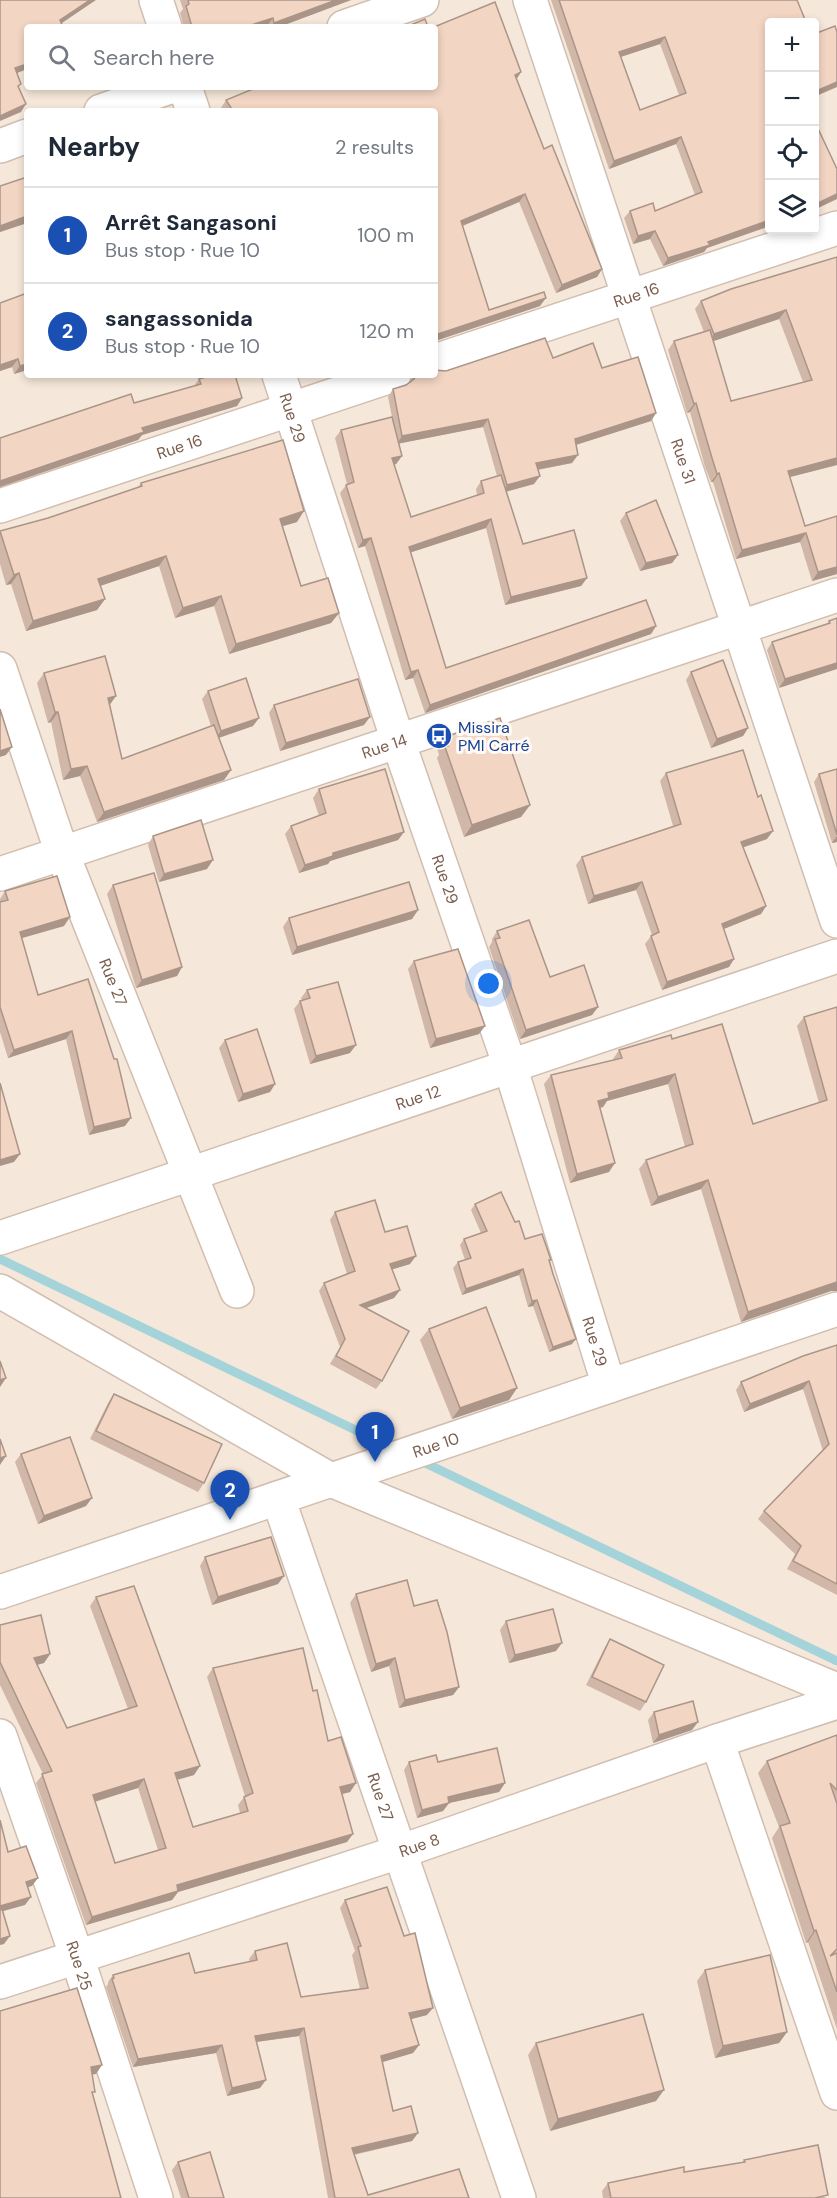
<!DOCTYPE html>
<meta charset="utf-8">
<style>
:root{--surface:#fff;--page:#f2f2f3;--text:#1f2937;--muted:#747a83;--line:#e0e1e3;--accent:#b45309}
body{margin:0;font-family:"DM Sans",sans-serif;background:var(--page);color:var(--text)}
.controls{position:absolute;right:18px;top:18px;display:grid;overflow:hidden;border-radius:6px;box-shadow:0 3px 9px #0003}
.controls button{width:54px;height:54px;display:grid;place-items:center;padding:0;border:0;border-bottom:2px solid var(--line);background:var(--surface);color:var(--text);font:30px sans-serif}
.you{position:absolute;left:489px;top:984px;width:21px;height:21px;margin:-15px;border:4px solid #fff;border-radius:50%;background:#1a73e8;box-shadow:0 0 0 9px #1a73e833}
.badge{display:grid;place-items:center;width:39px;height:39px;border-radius:50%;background:var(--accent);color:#fff;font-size:20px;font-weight:700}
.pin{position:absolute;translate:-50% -50px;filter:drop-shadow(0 2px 3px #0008)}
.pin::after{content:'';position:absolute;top:32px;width:21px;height:18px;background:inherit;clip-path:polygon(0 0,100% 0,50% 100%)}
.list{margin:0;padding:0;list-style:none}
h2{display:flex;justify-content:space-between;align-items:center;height:78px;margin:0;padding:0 24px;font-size:26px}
h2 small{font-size:20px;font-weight:400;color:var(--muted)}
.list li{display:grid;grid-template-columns:39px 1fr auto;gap:18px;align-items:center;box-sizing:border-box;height:96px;padding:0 24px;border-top:2px solid var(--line)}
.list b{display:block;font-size:22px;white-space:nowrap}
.list p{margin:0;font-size:20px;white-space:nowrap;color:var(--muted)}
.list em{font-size:20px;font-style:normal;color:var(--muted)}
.icon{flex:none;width:33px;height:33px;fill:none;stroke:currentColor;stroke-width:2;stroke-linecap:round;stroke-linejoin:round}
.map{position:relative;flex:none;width:837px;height:2198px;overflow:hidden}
.search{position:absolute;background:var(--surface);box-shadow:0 3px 9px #0003;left:24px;top:24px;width:414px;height:66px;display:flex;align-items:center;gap:15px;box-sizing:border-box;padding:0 21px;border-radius:6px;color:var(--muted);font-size:22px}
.panel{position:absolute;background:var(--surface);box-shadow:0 3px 9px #0003;left:24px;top:108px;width:414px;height:270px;border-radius:6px}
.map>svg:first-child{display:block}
</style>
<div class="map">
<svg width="837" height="2198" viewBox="0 0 837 2198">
<rect width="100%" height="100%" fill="#fdf6ec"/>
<!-- residential -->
<path fill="#f5e8da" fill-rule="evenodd" d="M 0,0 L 837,0 L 837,2198 L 0,2198 ZM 770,22 L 814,22 L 814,230 L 770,230 ZM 27,27 L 435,27 L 435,87 L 27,87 ZM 27,111 L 435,111 L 435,375 L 27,375 Z"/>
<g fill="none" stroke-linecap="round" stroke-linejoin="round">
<!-- stream -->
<g stroke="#a5d3da" stroke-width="9">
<path d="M 0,1259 L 395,1449"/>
<path d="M 419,1460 L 837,1661"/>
</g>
<!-- minor casing -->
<g stroke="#d1beb0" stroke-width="36">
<g id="minor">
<path d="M 156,0 L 165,27"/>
<path id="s1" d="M 530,0 L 837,921"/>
<path d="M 344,27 L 422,0"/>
<path d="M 185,87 L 193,111"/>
<path d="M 101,111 L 170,87"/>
<path d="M 0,146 L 27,136"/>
<path id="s2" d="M 435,361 L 837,228"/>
<path id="s3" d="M 279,375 L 398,741 L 510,1066 L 609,1386"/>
<path id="s4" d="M 0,506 L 394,375"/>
<path id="s5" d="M 0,669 L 62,853 L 237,1291"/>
<path id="s6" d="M 0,1238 L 837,956"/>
<path d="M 0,1291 L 331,1480 L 837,1690"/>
<path id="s7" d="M 278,1498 L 519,2198"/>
<path id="s8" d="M 0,1592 L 837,1309"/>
<path id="s9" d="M 0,1736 L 77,1957 L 156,2198"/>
<path d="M 717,1741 L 837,2093"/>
<path id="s10" d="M 0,1982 L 399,1852 L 717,1741 L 837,1702"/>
</g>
</g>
<!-- tertiary casing -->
<g stroke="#d1beb0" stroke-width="36">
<g id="tertiary">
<path id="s11" d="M 0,874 L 837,595"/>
</g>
</g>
<!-- minor -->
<use href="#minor" stroke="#fff" stroke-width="33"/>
<!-- tertiary -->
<use href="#tertiary" stroke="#fff" stroke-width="33"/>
</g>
<!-- wall -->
<g fill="#d1b7a8" fill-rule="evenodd">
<path d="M 180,0 L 351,0 L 279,27 L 268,27 L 267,26 L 264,27 L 184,27 L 180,13 L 183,9 Z"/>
<path d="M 551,0 L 797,0 L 770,22 L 770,226 L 707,248 L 704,252 L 663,266 L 650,239 L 633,244 L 624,218 L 630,211 L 655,211 L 695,195 L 676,144 L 609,169 ZM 660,44 L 679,95 L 640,110 L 621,57 Z"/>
<path d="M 521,72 L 516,79 L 544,149 L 602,269 L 597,277 L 556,293 L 519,202 L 462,226 L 489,310 L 540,306 L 435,341 L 435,111 L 223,111 L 221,108 L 226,100 Z"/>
<path d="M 27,168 L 27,223 L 0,232 L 25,178 L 24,173 Z"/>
<path d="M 837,257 L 837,465 L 790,477 L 805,526 L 837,516 L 837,574 L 812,581 L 800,542 L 736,559 L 713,482 L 711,482 L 705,467 L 690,412 L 687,413 L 668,350 L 674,341 L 704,332 L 695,309 L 701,301 ZM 779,319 L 803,382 L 731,401 L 713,341 Z"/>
<path d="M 27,293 L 27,370 L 14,374 L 12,367 L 0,371 L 0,303 Z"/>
<path d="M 553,358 L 602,368 L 656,413 L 651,421 L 576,445 L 572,463 L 538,470 L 534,484 L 506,491 L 523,544 L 587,578 L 581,586 L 505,605 L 486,528 L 410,552 L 446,668 L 656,626 L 651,634 L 425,713 L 413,678 L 405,680 L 365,546 L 358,548 L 340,493 L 347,484 L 335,438 L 341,430 L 392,417 L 388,397 L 393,389 L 406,385 L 411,381 L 412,378 L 412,375 L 435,375 L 436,371 L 446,371 ZM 483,427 L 497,476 L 481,481 L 476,489 L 477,495 L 411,517 L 394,465 L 396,464 L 402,456 L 399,443 Z"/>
<path d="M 199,379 L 242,398 L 237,406 L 142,435 L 138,440 L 134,403 L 194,386 Z"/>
<path d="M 141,483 L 297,522 L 283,526 L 301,586 L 339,613 L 331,623 L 229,654 L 214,606 L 175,618 L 159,566 L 100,586 L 105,599 L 97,610 L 26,631 L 11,584 L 6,585 L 0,564 L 0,531 L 48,518 L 137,488 Z"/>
<path d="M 626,513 L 678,555 L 672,563 L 640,571 L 620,521 Z"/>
<path d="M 837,618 L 779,688 L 767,650 L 772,642 L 826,625 L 829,621 Z"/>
<path d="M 691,672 L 748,728 L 743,736 L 711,748 L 686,680 Z"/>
<path d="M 44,673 L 110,705 L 122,759 L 211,726 L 202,699 L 208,691 L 253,726 L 219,738 L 231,770 L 224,780 L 97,822 L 80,776 L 63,780 L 51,722 L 48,723 L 37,683 Z"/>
<path d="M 274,705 L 364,725 L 280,751 L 269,713 Z"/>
<path d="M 445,737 L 530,805 L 521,817 L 464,837 L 437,758 L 439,755 L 437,748 Z"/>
<path d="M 837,769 L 837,842 L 832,843 L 814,782 L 819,774 Z"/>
<path d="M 666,773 L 767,839 L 743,847 L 766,906 L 761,914 L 724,929 L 734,959 L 729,967 L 662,990 L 645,944 L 651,936 L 652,935 L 636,890 L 588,904 L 576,865 L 582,857 L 673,826 L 660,781 Z"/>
<path d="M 319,789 L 404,832 L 398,840 L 330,861 L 328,864 L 299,873 L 285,834 L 291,826 L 319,816 L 313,798 Z"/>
<path d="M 153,836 L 207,869 L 159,882 L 148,845 Z"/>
<path d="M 113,885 L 182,967 L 177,976 L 136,988 L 107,894 Z"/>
<path d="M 5,891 L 64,926 L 22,938 L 38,995 L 88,979 L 125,1126 L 89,1135 L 66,1039 L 8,1058 L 0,1032 L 0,899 Z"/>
<path d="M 418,910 L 412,919 L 292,955 L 283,927 L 289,918 Z"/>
<path d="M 497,931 L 550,977 L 598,1007 L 592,1015 L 520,1039 L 489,947 L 492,942 L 492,939 Z"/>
<path d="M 414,961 L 479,1034 L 430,1048 L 408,969 Z"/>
<path d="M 307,990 L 350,1053 L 310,1064 L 294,1009 L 300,1001 L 302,1000 L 301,998 Z"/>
<path d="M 837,1007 L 831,1291 L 741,1322 L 701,1189 L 651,1206 L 639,1169 L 646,1160 L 685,1147 L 668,1084 L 607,1101 L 603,1107 L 600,1108 L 609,1172 L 570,1183 L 544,1084 L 551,1075 L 613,1060 L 613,1059 L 619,1050 L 672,1039 L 753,1124 L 819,1103 L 797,1026 L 804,1017 Z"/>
<path d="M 225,1040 L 275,1084 L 270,1092 L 238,1102 L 219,1048 Z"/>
<path d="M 475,1204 L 515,1222 L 525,1239 L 550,1262 L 572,1344 L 549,1352 L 533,1306 L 528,1307 L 519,1275 L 462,1295 L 453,1268 L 458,1262 L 465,1260 L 460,1245 L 464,1239 L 481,1233 L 471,1210 Z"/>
<path d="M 335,1212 L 385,1232 L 410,1264 L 392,1269 L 400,1290 L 394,1298 L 366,1308 L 382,1381 L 376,1389 L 330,1364 L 340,1347 L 319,1291 L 324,1283 L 347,1274 L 330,1220 Z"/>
<path d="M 429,1329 L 517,1388 L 509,1400 L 452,1419 L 420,1340 Z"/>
<path d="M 837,1345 L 837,1595 L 787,1569 L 795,1554 L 758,1519 L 764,1511 L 823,1451 L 803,1389 L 744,1412 L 736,1390 L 741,1382 Z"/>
<path d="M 114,1394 L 204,1483 L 198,1492 L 90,1439 L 108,1403 Z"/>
<path d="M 21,1454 L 86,1506 L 38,1524 L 15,1462 Z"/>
<path d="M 205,1557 L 278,1584 L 212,1605 L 200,1566 Z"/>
<path d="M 356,1594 L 414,1606 L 459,1687 L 453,1695 L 399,1708 L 389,1666 L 371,1672 L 350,1603 Z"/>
<path d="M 96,1597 L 194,1775 L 177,1780 L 193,1827 L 240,1813 L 238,1805 L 245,1796 L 207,1677 L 213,1668 L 313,1691 L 328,1741 L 356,1783 L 350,1792 L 342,1794 L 347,1842 L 178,1892 L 172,1900 L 86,1925 L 36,1783 L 43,1774 L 0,1685 L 0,1625 L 50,1654 L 44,1663 L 37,1665 L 67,1728 L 128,1709 L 90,1606 ZM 138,1788 L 158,1850 L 115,1863 L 95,1802 Z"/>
<path d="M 506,1621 L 556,1651 L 509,1663 L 500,1630 Z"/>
<path d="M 610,1639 L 646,1702 L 640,1711 L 586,1685 L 605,1647 Z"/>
<path d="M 654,1712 L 692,1730 L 653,1743 L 648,1720 Z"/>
<path d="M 837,1735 L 837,1953 L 836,1954 L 837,1953 L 837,2029 L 808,1942 L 806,1943 L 772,1838 L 779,1827 L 758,1773 L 767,1761 Z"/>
<path d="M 409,1762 L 438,1762 L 505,1783 L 499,1792 L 449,1803 L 443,1811 L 417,1818 L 404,1770 Z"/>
<path d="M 345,1900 L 427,2015 L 411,2019 L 419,2045 L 413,2053 L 382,2062 L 393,2111 L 418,2133 L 412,2141 L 354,2155 L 368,2195 L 469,2198 L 328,2198 L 299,2036 L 256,2042 L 260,2088 L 227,2096 L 216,2053 L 133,2067 L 106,1987 L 108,1984 L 108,1982 L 113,1975 L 195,1973 L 250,1962 L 249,1959 L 255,1951 L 301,1997 L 360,1989 L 352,1955 L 355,1951 L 340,1908 Z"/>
<path d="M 705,1970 L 787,2032 L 779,2043 L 715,2058 L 697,1981 Z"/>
<path d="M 536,2043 L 656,2101 L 550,2131 L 528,2055 Z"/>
<path d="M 744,2160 L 826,2198 L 603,2198 L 602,2191 L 608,2183 L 684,2172 L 743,2162 Z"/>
<path d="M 178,2162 L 224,2198 L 181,2198 L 172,2170 Z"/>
</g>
<!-- shaded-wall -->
<g fill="#aa9588">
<path d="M 90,0 L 96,0 L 56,27 L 60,20 Z"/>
<path d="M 336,0 L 351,0 L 279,27 L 272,27 L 274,23 Z"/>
<path d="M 273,18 L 267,26 L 264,27 L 245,27 Z"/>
<path d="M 665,37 L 660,44 L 614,59 L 619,52 Z"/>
<path d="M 27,64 L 27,69 L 10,76 L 15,68 Z"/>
<path d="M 521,72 L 516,80 L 515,75 Z"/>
<path d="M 837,82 L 837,87 L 814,97 L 814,92 Z"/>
<path d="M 26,104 L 21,112 L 0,121 L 0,116 Z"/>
<path d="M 681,137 L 676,144 L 609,169 L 614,161 Z"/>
<path d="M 525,194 L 519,202 L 455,229 L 461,221 Z"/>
<path d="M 837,194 L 837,199 L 814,210 L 814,205 Z"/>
<path d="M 27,216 L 27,223 L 0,232 L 0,226 Z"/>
<path d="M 770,220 L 770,226 L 707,248 L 704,252 L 663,266 L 668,258 L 708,242 Z"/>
<path d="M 655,231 L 650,239 L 633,244 L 638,236 Z"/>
<path d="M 602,269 L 597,277 L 556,293 L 562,285 Z"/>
<path d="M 546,298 L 540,306 L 435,341 L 435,335 Z"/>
<path d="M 786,310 L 779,319 L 708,343 L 714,334 Z"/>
<path d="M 18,359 L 12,367 L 0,371 L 0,365 Z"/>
<path d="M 27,364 L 27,370 L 14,374 L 20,366 Z"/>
<path d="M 242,398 L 237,406 L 142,435 L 138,440 L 0,487 L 0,481 L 142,428 Z"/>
<path d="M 696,403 L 690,412 L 687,413 L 694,404 Z"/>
<path d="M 656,413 L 651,421 L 569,447 L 575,439 Z"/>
<path d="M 488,419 L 483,427 L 397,444 L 402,436 Z"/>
<path d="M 578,455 L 572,463 L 530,471 L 536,463 Z"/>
<path d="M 402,456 L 396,464 L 387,467 L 392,458 Z"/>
<path d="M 837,458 L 837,465 L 782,479 L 788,471 Z"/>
<path d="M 719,473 L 713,482 L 711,482 L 717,474 Z"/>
<path d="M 540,476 L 534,484 L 502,493 L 507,485 Z"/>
<path d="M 304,511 L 297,522 L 273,529 L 280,519 Z"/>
<path d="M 491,519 L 486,528 L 403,555 L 409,547 Z"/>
<path d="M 806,533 L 800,542 L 736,559 L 742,550 Z"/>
<path d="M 371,538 L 365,546 L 358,548 L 363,540 Z"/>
<path d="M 678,555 L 672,563 L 640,571 L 646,563 Z"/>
<path d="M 166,556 L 159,566 L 91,589 L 98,579 Z"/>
<path d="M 837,567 L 837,574 L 812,581 L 818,572 Z"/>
<path d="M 19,573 L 11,584 L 6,585 L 14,575 Z"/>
<path d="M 587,578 L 581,586 L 505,605 L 511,597 Z"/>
<path d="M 221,596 L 214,606 L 175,618 L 183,608 Z"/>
<path d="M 105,599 L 97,610 L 26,631 L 33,621 Z"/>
<path d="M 339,613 L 331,623 L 229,654 L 236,644 Z"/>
<path d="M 656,626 L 651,634 L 425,713 L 430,705 Z"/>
<path d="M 837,663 L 837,669 L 779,688 L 785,679 Z"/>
<path d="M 418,670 L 413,678 L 405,680 L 411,672 Z"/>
<path d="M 116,696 L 109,706 L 108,698 Z"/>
<path d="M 55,712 L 58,712 L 51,722 L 48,723 Z"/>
<path d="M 370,717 L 364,725 L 280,751 L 286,743 Z"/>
<path d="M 259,718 L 253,726 L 215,739 L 221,731 Z"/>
<path d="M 748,728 L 743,736 L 711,748 L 717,739 Z"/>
<path d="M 12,747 L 6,755 L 0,757 L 0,751 Z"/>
<path d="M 87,766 L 80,776 L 63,780 L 71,769 Z"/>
<path d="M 231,770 L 224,780 L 97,822 L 104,812 Z"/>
<path d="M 530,805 L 521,817 L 464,837 L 472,825 Z"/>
<path d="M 773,831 L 767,839 L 736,850 L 741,842 Z"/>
<path d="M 404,832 L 398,840 L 330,861 L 328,864 L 299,873 L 305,865 L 333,853 Z"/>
<path d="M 837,836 L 837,842 L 832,843 Z"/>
<path d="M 213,860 L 207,869 L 159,882 L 164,874 Z"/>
<path d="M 642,882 L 636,890 L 588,904 L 594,896 Z"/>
<path d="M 766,906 L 761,914 L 716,932 L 722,924 Z"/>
<path d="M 418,910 L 412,919 L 292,955 L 297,947 Z"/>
<path d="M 70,917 L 64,926 L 15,940 L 20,932 Z"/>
<path d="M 734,959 L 729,967 L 662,990 L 667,982 Z"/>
<path d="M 182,967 L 177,976 L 136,988 L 142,980 Z"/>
<path d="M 598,1007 L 592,1015 L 520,1039 L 526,1030 Z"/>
<path d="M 485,1026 L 479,1034 L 430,1048 L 436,1039 Z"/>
<path d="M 72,1031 L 66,1039 L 8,1058 L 14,1050 Z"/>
<path d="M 356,1045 L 350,1053 L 310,1064 L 316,1056 Z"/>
<path d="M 675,1074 L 668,1084 L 607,1101 L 603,1107 L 591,1110 L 598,1101 L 608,1093 Z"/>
<path d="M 275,1084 L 270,1092 L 238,1102 L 243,1094 Z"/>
<path d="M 131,1118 L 125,1126 L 89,1135 L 94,1127 Z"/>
<path d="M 20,1154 L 14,1162 L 0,1166 L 0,1160 Z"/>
<path d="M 615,1163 L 609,1172 L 570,1183 L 577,1174 Z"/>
<path d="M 708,1180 L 701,1189 L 651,1206 L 658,1197 Z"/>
<path d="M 416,1256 L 410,1264 L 384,1272 L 390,1264 Z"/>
<path d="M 523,1269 L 519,1275 L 462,1295 L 466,1289 Z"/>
<path d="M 837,1282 L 837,1291 L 831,1291 L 741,1322 L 748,1312 Z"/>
<path d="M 400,1290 L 394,1298 L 355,1312 L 360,1305 Z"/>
<path d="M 537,1300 L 533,1306 L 528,1307 L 532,1301 Z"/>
<path d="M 576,1339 L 572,1344 L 549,1352 L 553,1347 Z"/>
<path d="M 6,1378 L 0,1387 L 0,1380 Z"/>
<path d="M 809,1381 L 803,1389 L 744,1412 L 750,1404 Z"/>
<path d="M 517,1388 L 509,1400 L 452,1419 L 460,1408 Z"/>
<path d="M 6,1456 L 0,1465 L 0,1458 Z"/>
<path d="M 92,1498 L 86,1506 L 38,1524 L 44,1516 Z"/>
<path d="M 284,1576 L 278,1584 L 212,1605 L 218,1597 Z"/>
<path d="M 562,1643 L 556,1651 L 509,1663 L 515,1655 Z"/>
<path d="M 50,1654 L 44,1663 L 28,1667 L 34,1658 Z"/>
<path d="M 395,1658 L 389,1666 L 371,1672 L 376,1664 Z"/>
<path d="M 459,1687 L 453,1695 L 399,1708 L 405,1700 Z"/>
<path d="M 698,1722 L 692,1730 L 653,1743 L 659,1735 Z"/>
<path d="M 200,1766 L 194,1775 L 169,1782 L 175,1773 Z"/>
<path d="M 144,1779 L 138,1788 L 87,1804 L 93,1795 Z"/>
<path d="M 356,1783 L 350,1792 L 334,1796 L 340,1787 Z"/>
<path d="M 505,1783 L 499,1792 L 449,1803 L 443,1811 L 417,1818 L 422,1810 L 448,1797 Z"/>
<path d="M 353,1834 L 347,1842 L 178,1892 L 172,1900 L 86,1925 L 92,1917 L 177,1885 Z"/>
<path d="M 38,1878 L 32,1886 L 21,1889 L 26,1882 Z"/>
<path d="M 31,1897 L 25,1905 L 0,1912 L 0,1906 Z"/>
<path d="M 816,1930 L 808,1942 L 806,1943 L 814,1931 Z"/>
<path d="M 10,1936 L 4,1944 L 0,1945 L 0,1939 Z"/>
<path d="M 433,2008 L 427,2015 L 404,2021 L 409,2013 Z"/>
<path d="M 304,2028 L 299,2036 L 249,2043 L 255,2036 Z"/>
<path d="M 787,2032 L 779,2043 L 715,2058 L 723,2046 Z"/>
<path d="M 222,2045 L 216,2053 L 133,2067 L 138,2059 Z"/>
<path d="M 419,2045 L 413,2053 L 376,2064 L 381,2056 Z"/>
<path d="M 102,2065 L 96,2074 L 85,2076 L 91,2067 Z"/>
<path d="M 266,2080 L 260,2088 L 227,2096 L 232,2088 Z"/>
<path d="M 664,2090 L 656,2101 L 550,2131 L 558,2119 Z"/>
<path d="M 418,2133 L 412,2141 L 346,2156 L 352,2148 Z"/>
</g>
<!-- building -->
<g fill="#f3d5c3" stroke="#aa9588" stroke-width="1.5" fill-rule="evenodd">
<path d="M 0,0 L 90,0 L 60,20 L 63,27 L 27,27 L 27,64 L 15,68 L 21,84 L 18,86 L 26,104 L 0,116 Z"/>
<path d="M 188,0 L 336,0 L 274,23 L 273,18 L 245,27 L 192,27 L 186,6 L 189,4 Z"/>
<path d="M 559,0 L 797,0 L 806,22 L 770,22 L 770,220 L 708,242 L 710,245 L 668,258 L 655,231 L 638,236 L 630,211 L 653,203 L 655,211 L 702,192 L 681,137 L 614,161 ZM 665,37 L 686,93 L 640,110 L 619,52 Z"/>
<path d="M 495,2 L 521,72 L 515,75 L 544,149 L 552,145 L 602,269 L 562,285 L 525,194 L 461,221 L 489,310 L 544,292 L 546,298 L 435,335 L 435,111 L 233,111 L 226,100 L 258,87 L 435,87 L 434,27 Z"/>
<path d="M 425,19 L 428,27 L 406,27 Z"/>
<path d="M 835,26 L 837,32 L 837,82 L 814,92 L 814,34 Z"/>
<path d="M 814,120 L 837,169 L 837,194 L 814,205 Z"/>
<path d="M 27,177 L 27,216 L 0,226 L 0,186 Z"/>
<path d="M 837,257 L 837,458 L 788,471 L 805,526 L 837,516 L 837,567 L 818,572 L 806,533 L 742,550 L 719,473 L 717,474 L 712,458 L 696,403 L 694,404 L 674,341 L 710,330 L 731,401 L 812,380 L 786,310 L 714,334 L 701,301 L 731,289 Z"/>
<path d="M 27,293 L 27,364 L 20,366 L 18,359 L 0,365 L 0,303 Z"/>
<path d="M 545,338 L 553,358 L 593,343 L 602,368 L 638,357 L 656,413 L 575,439 L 578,455 L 536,463 L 540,476 L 507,485 L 488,419 L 402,436 L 393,389 L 406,385 L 414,379 L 416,375 L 435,375 L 435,370 L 446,371 Z"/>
<path d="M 213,375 L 235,375 L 242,398 L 142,428 L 144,432 L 0,481 L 0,438 L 131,394 L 134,403 L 201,384 L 199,379 Z"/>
<path d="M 392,417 L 402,456 L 392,458 L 411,517 L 484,493 L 481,481 L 501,475 L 523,544 L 574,530 L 587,578 L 511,597 L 491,519 L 409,547 L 446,668 L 646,600 L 656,626 L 430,705 L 418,670 L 411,672 L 371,538 L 363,540 L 346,485 L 354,482 L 341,430 Z"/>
<path d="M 283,440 L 304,511 L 280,519 L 301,586 L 328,578 L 339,613 L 236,644 L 221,596 L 183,608 L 166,556 L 98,579 L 105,599 L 33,621 L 19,573 L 14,575 L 0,531 L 48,518 L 142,486 L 141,483 Z"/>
<path d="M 656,500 L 678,555 L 646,563 L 626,513 Z"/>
<path d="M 837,618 L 837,663 L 785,679 L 772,642 L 830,623 L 829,621 Z"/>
<path d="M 105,656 L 116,696 L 108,698 L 122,759 L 214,725 L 231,770 L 104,812 L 87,766 L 71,769 L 58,712 L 55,712 L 44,673 Z"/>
<path d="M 723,660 L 748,728 L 717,739 L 691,672 Z"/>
<path d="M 246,678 L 259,718 L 221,731 L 208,691 Z"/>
<path d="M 358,679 L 370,717 L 286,743 L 274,705 Z"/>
<path d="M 0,709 L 12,747 L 0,751 Z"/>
<path d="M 500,718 L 530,805 L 472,825 L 445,747 L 448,746 L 445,737 Z"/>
<path d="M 743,750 L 758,797 L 761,795 L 773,831 L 741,842 L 766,906 L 722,924 L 734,959 L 667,982 L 651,936 L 659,932 L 642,882 L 594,896 L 582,857 L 681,824 L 666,773 Z"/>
<path d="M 385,769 L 404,832 L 333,853 L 333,856 L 305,865 L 291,826 L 326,813 L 319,789 Z"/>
<path d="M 837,769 L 837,835 L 819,774 Z"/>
<path d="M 201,820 L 213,860 L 164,874 L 153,836 Z"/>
<path d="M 154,873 L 182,967 L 142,980 L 113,885 Z"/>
<path d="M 57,876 L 70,917 L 20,932 L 38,995 L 88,979 L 114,1059 L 117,1059 L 131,1118 L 94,1127 L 72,1031 L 14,1050 L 0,1007 L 0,902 L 8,900 L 5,891 Z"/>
<path d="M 409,882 L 418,910 L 297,947 L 289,918 Z"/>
<path d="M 529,920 L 550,977 L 584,965 L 598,1007 L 526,1030 L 495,939 L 500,938 L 497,931 Z"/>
<path d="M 458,949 L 485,1026 L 436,1039 L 414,961 Z"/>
<path d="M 338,982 L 356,1045 L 316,1056 L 300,1001 L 310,998 L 307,990 Z"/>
<path d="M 837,1007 L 837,1282 L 748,1312 L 708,1180 L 658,1197 L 646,1160 L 693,1144 L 675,1074 L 608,1093 L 609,1098 L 598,1101 L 615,1163 L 577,1174 L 551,1075 L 622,1058 L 619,1050 L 671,1035 L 672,1039 L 722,1024 L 753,1124 L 827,1100 L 804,1017 Z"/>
<path d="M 257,1029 L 275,1084 L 243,1094 L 225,1040 Z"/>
<path d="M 0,1083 L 20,1154 L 0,1160 Z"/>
<path d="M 501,1192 L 515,1222 L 519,1221 L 525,1239 L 542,1234 L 551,1260 L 549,1260 L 553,1274 L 576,1339 L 553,1347 L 537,1300 L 532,1301 L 523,1269 L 466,1289 L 458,1262 L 471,1258 L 464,1239 L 487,1231 L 475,1204 Z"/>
<path d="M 375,1200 L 385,1232 L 407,1226 L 416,1256 L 390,1264 L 400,1290 L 360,1305 L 409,1331 L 382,1381 L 336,1356 L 345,1339 L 324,1283 L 355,1271 L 335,1212 Z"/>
<path d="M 486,1307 L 517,1388 L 460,1408 L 429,1329 Z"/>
<path d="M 837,1345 L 837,1584 L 793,1561 L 801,1546 L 764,1511 L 829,1444 L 809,1381 L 750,1404 L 741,1382 L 803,1356 Z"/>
<path d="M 0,1361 L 6,1378 L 0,1380 Z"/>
<path d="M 114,1394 L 222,1444 L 204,1483 L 96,1431 Z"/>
<path d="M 70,1437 L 92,1498 L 44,1516 L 21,1454 Z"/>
<path d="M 0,1439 L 6,1456 L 0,1458 Z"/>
<path d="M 271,1537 L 284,1576 L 218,1597 L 205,1557 Z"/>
<path d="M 407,1580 L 414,1606 L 437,1600 L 447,1632 L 459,1687 L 405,1700 L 395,1658 L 376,1664 L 356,1594 Z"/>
<path d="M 134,1586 L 200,1766 L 175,1773 L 193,1827 L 248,1811 L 244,1797 L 253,1793 L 213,1668 L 303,1648 L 313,1691 L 317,1690 L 328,1741 L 341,1737 L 356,1783 L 340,1787 L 353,1834 L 177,1885 L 178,1891 L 92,1917 L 42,1774 L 52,1771 L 0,1662 L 0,1625 L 41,1615 L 50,1654 L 34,1658 L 67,1728 L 137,1706 L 96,1597 ZM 144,1779 L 166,1848 L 115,1863 L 93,1795 Z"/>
<path d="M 553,1609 L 562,1643 L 515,1655 L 506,1621 Z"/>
<path d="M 610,1639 L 664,1665 L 646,1702 L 592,1677 Z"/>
<path d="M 693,1701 L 698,1722 L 659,1735 L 654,1712 Z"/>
<path d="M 837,1735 L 837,1790 L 830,1783 L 837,1804 L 837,1949 L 830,1956 L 837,1953 L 837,1992 L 816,1930 L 814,1931 L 780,1826 L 790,1823 L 767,1761 Z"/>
<path d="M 497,1748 L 505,1783 L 448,1797 L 449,1803 L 422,1810 L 409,1762 L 436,1755 L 438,1762 Z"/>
<path d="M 0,1820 L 8,1852 L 26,1846 L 38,1878 L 26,1882 L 31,1897 L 0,1906 Z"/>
<path d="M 387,1887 L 404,1936 L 415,1933 L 433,2008 L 409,2013 L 419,2045 L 381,2056 L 393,2111 L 411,2106 L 418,2133 L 352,2148 L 368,2195 L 459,2169 L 469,2198 L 335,2198 L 304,2028 L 255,2036 L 266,2080 L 232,2088 L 222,2045 L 138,2059 L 112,1979 L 114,1978 L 113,1975 L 189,1953 L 195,1973 L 257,1960 L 255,1951 L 287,1943 L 301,1997 L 368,1988 L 358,1947 L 361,1946 L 345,1900 Z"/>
<path d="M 2,1909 L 10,1936 L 0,1939 L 0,1910 Z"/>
<path d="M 770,1955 L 787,2032 L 723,2046 L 705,1970 Z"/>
<path d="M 77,1988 L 102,2065 L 91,2067 L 95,2092 L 92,2092 L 121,2198 L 0,2198 L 0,2011 Z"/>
<path d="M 643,2014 L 664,2090 L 558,2119 L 536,2043 Z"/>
<path d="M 818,2145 L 828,2195 L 815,2198 L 611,2198 L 608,2183 L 684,2167 L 684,2172 L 745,2162 L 744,2160 Z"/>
<path d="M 210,2152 L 224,2198 L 189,2198 L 178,2162 Z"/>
</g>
<!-- icons -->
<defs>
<g id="bus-disc" transform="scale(1.35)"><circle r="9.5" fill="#1a4fb4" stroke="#fffaf3"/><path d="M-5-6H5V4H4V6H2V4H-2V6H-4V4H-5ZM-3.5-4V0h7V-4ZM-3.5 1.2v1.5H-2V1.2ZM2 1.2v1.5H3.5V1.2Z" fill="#fff"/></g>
</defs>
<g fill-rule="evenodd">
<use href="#bus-disc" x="439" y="736"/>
</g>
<g text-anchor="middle" stroke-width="6" stroke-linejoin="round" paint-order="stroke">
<!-- street labels -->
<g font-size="16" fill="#7a5c4d" stroke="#fffaf3">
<text dy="6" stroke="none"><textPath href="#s2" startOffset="212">Rue 16</textPath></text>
<text dy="6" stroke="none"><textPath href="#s3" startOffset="45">Rue 29</textPath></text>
<text dy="6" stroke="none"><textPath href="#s4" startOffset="189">Rue 16</textPath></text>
<text dy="6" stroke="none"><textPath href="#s1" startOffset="486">Rue 31</textPath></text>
<text dy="6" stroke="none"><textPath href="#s11" startOffset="405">Rue 14</textPath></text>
<text dy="6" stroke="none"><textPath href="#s3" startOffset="531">Rue 29</textPath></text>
<text dy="6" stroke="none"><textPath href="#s5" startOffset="333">Rue 27</textPath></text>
<text dy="6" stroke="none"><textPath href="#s6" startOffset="441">Rue 12</textPath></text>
<text dy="6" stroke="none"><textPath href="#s3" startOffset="1017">Rue 29</textPath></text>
<text dy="6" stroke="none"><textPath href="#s8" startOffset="460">Rue 10</textPath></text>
<text dy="6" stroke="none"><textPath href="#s7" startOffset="316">Rue 27</textPath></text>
<text dy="6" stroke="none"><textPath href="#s10" startOffset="441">Rue 8</textPath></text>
<text dy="6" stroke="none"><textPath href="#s9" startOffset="243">Rue 25</textPath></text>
</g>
<!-- transit labels -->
<g font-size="16" fill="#164399" stroke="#fffaf3" text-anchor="start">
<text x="458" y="733">Missira<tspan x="458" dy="18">PMI Carré</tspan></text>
</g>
</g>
</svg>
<div class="controls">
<button>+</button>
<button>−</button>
<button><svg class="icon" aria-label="locate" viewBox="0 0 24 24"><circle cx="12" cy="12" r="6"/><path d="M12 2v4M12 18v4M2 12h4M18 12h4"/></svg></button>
<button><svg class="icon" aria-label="layers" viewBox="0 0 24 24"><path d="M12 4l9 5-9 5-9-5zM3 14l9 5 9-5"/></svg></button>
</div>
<div class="you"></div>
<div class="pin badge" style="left:375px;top:1462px;background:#1a4fb4">1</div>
<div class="pin badge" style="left:230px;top:1520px;background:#1a4fb4">2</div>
<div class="search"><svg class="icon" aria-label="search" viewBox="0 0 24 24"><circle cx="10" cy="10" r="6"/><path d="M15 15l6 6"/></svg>Search here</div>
<section class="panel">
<h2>Nearby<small>2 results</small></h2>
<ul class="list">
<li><span class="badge" style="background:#1a4fb4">1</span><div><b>Arrêt Sangasoni</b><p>Bus stop · Rue 10</p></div><em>100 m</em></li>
<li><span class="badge" style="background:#1a4fb4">2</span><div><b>sangassonida</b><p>Bus stop · Rue 10</p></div><em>120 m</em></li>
</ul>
</section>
</div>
